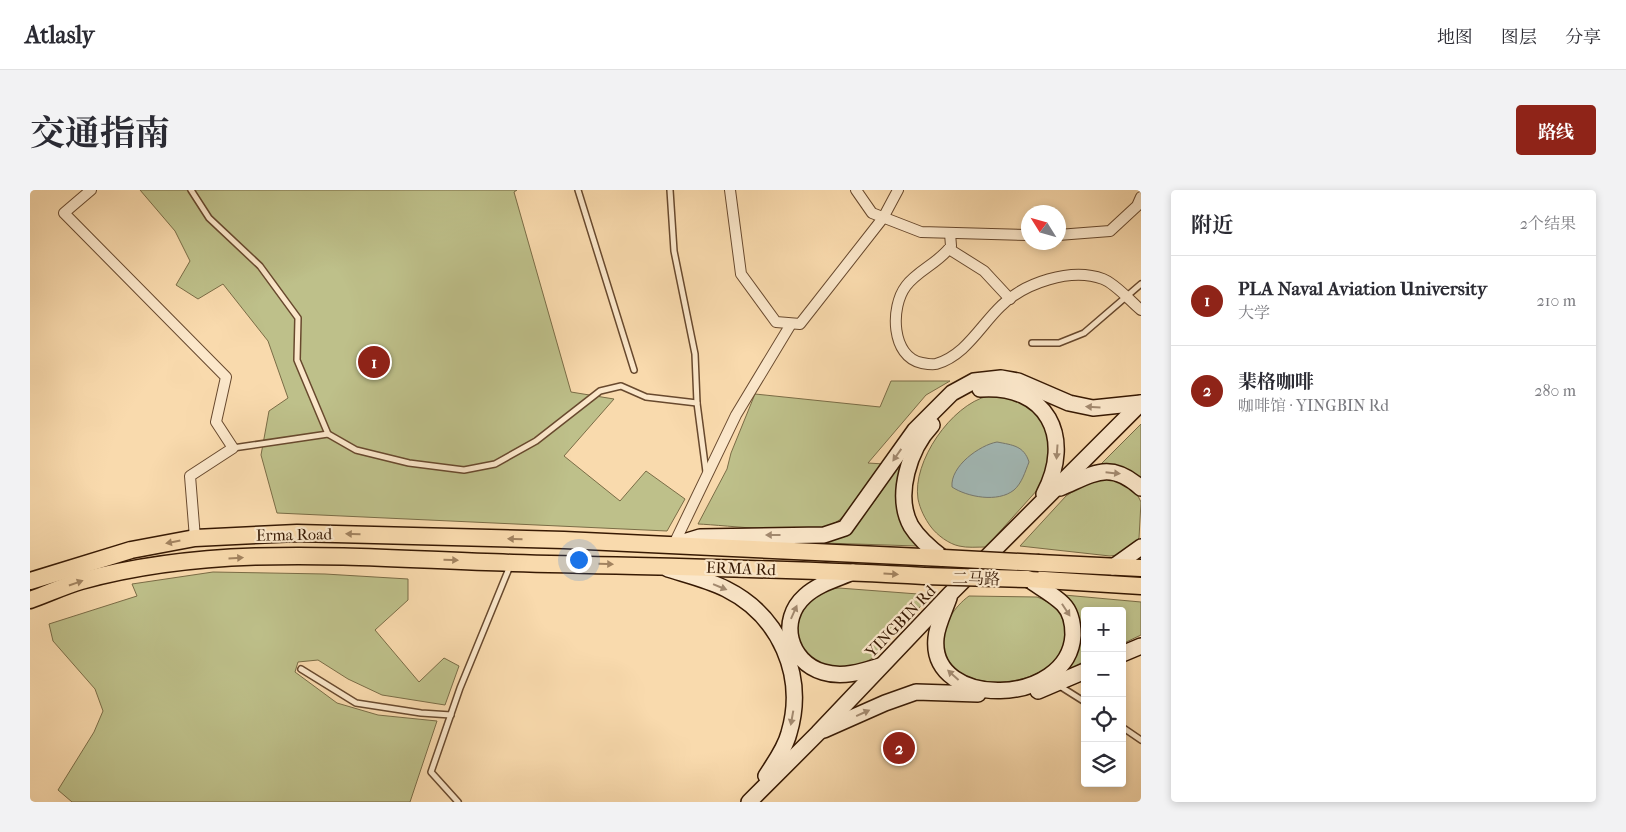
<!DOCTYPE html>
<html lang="zh">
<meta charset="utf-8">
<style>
:root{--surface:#fff;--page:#f2f2f3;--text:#2b2b33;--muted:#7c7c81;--line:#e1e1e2;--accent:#8f2418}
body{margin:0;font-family:"IM FELL French Canon","Noto Serif SC",serif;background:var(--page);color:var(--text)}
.controls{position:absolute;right:15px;bottom:15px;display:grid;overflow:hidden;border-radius:5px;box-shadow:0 2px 8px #0003}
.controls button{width:45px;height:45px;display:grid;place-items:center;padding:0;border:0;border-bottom:1px solid var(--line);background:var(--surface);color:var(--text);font:25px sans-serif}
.compass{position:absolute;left:991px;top:15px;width:45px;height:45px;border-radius:50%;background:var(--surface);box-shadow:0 2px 8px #0003;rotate:307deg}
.you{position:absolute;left:548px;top:369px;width:18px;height:18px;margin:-12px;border:4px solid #fff;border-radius:50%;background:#1a73e8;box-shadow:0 0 0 8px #1a73e833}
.badge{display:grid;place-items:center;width:32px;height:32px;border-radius:50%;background:var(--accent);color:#fff;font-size:16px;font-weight:700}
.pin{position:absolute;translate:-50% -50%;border:2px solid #fff;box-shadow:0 1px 5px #0006}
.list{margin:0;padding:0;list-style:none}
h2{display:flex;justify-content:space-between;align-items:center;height:65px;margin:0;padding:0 20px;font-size:21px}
h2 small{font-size:16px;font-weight:400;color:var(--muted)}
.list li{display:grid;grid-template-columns:32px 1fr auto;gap:15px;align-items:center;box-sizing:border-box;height:90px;padding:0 20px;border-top:1px solid var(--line)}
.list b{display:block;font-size:19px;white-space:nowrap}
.list p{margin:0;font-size:16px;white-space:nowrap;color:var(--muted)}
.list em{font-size:16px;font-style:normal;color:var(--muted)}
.icon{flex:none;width:28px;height:28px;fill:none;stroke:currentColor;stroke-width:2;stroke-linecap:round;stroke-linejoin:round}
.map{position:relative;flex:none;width:1111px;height:612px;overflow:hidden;border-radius:5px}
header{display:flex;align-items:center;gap:30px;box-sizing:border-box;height:70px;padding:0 25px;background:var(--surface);border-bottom:1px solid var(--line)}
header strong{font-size:24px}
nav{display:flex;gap:28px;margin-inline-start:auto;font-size:18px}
.intro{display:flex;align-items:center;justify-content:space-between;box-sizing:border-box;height:120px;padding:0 30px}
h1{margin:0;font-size:35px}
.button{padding:12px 22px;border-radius:5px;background:var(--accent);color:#fff;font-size:18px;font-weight:700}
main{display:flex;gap:30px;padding:0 30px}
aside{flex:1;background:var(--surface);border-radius:5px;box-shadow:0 2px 8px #0003}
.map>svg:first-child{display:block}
</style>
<header>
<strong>Atlasly</strong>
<nav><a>地图</a><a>图层</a><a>分享</a></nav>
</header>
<div class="intro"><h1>交通指南</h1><a class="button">路线</a></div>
<main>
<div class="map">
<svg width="1111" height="612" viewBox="0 0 1111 612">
<rect width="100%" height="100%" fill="#f9daad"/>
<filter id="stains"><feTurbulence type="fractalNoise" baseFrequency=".004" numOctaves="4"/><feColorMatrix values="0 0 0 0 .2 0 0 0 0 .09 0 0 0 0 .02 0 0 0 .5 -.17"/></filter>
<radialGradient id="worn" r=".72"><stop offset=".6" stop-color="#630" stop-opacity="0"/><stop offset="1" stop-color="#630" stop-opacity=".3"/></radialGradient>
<!-- green -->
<g fill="#bec08a" stroke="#7a6c46">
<path d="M 110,0 L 487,0 L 484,2 L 541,202 L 584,209 L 534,266 L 590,311 L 616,281 L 655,309 L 637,341 L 247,323 L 231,265 L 239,221 L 258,208 L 238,151 L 193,94 L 168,109 L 146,95 L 160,71 L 145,41 Z"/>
<path d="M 861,191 L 920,191 L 896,205 L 838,273 L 854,274 C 839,294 824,322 802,335 C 782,346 695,335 668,334 L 697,279 L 701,263 L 725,204 L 850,217 Z"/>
<path d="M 977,204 L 1007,221 L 1020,246 L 1017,282 L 1009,298 L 956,357 C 947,357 937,358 929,356 C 919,354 907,345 901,337 C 895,329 890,319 888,309 C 882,272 921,215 958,206 C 964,204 971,205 977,204 Z"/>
<path d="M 1111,234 L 1111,290 L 1067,278 Z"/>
<path d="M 882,252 C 867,299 856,312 887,356 L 795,353 C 838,335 858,289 882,252 Z"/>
<path d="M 1066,286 L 1088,289 L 1106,302 L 1111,312 L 1109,348 L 1094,364 L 1080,366 L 990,356 L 1036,306 Z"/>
<path d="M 183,382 L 295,384 L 378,389 L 378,410 L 345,440 L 389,492 L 414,468 L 429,476 L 415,515 L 352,505 L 318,489 L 288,470 L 268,472 L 265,482 L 307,513 L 348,525 L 407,531 L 380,612 L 42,612 L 28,600 L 64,542 L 73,521 L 65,499 L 23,451 L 19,434 L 107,406 L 102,394 Z"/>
<path d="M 809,398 L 901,405 C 887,420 873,435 859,450 C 854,456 848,465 841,469 C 779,506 738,425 790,402 C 796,399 803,399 809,398 Z"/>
<path d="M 1034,405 L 1111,412 L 1111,445 L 1092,454 L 1092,421 L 1055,421 L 1055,471 L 1031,483 C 1051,458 1061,430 1034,405 Z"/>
<path d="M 939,406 L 1007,407 C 1021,412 1031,421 1035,436 C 1050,495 921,517 913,455 C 911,436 925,416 939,406 Z"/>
</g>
<!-- water -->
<path fill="#a2b8b5" stroke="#77786e" d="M 967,252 C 983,255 994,256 999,272 C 995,282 992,293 984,300 C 968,313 937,307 922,297 C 920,276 950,255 967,252 Z"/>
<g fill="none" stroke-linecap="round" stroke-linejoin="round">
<!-- service casing -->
<g stroke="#68492e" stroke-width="8">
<g id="service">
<path d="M 161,0 L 179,28 L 230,76 L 268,128 L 267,170 L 298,244 L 326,260 L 379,273 L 434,280 L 465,274 L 506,251 L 570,201 L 591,196 L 616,207 L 667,213"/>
<path d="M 548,0 L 604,180"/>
<path d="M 640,0 L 644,61 L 665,164 L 667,213 L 676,282"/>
<path d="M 1002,153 L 1029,153 L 1054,143 L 1111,94"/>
<path d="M 203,258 L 298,244"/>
<path d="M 271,479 L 326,513 L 391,523 L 421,525"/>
<path d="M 1028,495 L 1055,512"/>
<path d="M 1092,537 L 1111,550"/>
<path d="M 428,612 L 401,582 L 430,498 L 480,376"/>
</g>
</g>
<!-- minor casing -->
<g stroke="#68492e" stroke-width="12">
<g id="minor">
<path d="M 61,0 L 34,23 L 196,187 L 186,232 L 203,258 L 160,286 L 165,348"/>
<path d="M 700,0 L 711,84 L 746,132 L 770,134 L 853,28 L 868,0"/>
<path d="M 826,0 L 842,23 L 891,42 L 998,45"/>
<path d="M 920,43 L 921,56 C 909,73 888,80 876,96 C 860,117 861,167 892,173 C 897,174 902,175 906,174 C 936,165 950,136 971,116 C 994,93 1041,77 1073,89 C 1086,94 1100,111 1111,120"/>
<path d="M 1028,45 L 1080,41 L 1107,16 L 1111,7"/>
<path d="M 919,59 L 954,81 L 980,109"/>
<path d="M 643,356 L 706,225 L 761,134"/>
</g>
</g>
<!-- secondary casing -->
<g stroke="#371903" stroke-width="18">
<g id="secondary">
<path d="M 950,199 C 1017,194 1044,247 1014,304"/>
<path d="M 902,235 C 880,258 864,305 881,336 C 889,349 901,359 913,368"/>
<path d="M 1030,298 C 1064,284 1079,270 1111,298"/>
<path d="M 647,354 L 670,347 L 794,345 L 815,338 L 885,240 L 922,203 L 944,191 L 971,188 L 988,191 L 1039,213 L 1063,218 L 1111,213"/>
<path d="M 1083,377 L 1111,357"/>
<path d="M 638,379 C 657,385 678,390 696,399 C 750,426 776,486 759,543 C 755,559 744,573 736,586"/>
<path d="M 823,382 C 807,389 788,394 775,406 C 748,430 759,472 793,482 C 812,488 831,482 850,476"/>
<path d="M 919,408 C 915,420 907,435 906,448 C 899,520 1039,517 1043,445 C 1043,434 1041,422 1033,414 C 1023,404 1009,397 998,389"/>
<path d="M 1092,464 L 1111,456"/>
<path d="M 1008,501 L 1055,481"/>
<path d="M 794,540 L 855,513 L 886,502 L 948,504"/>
<path d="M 719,612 L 788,543 L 921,403 L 1111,213"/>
</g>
</g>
<!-- primary casing -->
<g stroke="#371903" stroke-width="19">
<g id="primary">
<path d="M 1009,373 L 1111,378"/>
<path d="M 998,389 L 1111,396"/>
<path d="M 0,391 L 101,360 L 165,348 L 267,343 L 534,350 L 913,368"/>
<path d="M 0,410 C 17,404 34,396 51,391 C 192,352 339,369 483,373 C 620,377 757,378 894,386"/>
</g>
</g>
<!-- service -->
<use href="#service" stroke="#fbe7ca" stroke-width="5"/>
<!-- minor -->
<use href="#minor" stroke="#fbe7ca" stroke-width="10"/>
<!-- secondary -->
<use href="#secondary" stroke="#fbe7ca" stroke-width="15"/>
<!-- primary -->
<use href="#primary" stroke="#f9daad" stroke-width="16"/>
<!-- primary-bridge casing -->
<g stroke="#371903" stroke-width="19" stroke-linecap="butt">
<g id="primary-bridge">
<path d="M 913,368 L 1009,373"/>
<path d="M 894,386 L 998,389"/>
</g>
</g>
<!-- primary-bridge -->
<use href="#primary-bridge" stroke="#f9daad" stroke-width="16"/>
</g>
<!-- one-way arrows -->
<defs><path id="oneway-solid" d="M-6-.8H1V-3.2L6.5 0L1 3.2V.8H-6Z" transform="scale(1.25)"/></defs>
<g fill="#a38a70">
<use href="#oneway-solid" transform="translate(1063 217) rotate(-177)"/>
<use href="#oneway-solid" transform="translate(1027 262) rotate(94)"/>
<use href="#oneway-solid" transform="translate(867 265) rotate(125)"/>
<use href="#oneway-solid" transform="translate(1083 283) rotate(6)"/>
<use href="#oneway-solid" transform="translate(743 345) rotate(-180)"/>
<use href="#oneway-solid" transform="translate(690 397) rotate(22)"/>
<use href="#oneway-solid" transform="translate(1036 420) rotate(57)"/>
<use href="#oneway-solid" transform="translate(764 422) rotate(-66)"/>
<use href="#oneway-solid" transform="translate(923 485) rotate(-138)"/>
<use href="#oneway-solid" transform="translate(833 523) rotate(-24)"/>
<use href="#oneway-solid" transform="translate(762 528) rotate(100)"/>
</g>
<g fill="#a28360">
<use href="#oneway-solid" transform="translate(323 344) rotate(-178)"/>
<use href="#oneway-solid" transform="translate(485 349) rotate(-178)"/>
<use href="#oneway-solid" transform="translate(143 352) rotate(169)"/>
<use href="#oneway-solid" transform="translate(206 368) rotate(-3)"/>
<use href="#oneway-solid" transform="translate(421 370) rotate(2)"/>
<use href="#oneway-solid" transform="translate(576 374) rotate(1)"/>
<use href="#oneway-solid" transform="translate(861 384) rotate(3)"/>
<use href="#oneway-solid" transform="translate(46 393) rotate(-19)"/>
</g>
<g text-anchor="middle" stroke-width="4.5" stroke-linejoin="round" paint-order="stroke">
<!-- street labels -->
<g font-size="16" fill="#371903" stroke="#fbe7ca">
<text transform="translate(264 344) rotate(-1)" y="6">Erma Road</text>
<text transform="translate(711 378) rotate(2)" y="6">ERMA Rd</text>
<text transform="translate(946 388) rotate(1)" y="6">二马路</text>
<text transform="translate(870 431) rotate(-46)" y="6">YINGBIN Rd</text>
</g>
</g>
<rect width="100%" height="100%" filter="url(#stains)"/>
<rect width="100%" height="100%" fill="url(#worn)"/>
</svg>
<div class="controls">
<button>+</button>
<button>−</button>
<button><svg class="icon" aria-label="locate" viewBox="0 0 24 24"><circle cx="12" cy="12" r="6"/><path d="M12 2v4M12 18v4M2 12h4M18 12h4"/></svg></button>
<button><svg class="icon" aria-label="layers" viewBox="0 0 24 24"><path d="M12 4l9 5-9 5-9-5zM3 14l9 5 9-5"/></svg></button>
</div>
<svg class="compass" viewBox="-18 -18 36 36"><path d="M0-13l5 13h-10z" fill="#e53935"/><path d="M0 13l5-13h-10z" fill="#7c7c81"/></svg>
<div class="you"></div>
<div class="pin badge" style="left:344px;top:172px">1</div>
<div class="pin badge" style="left:869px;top:558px">2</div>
</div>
<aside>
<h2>附近<small>2个结果</small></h2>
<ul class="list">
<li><span class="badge">1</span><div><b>PLA Naval Aviation University</b><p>大学</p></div><em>210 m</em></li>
<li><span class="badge">2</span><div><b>棐格咖啡</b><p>咖啡馆 · YINGBIN Rd</p></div><em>280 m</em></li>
</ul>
</aside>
</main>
